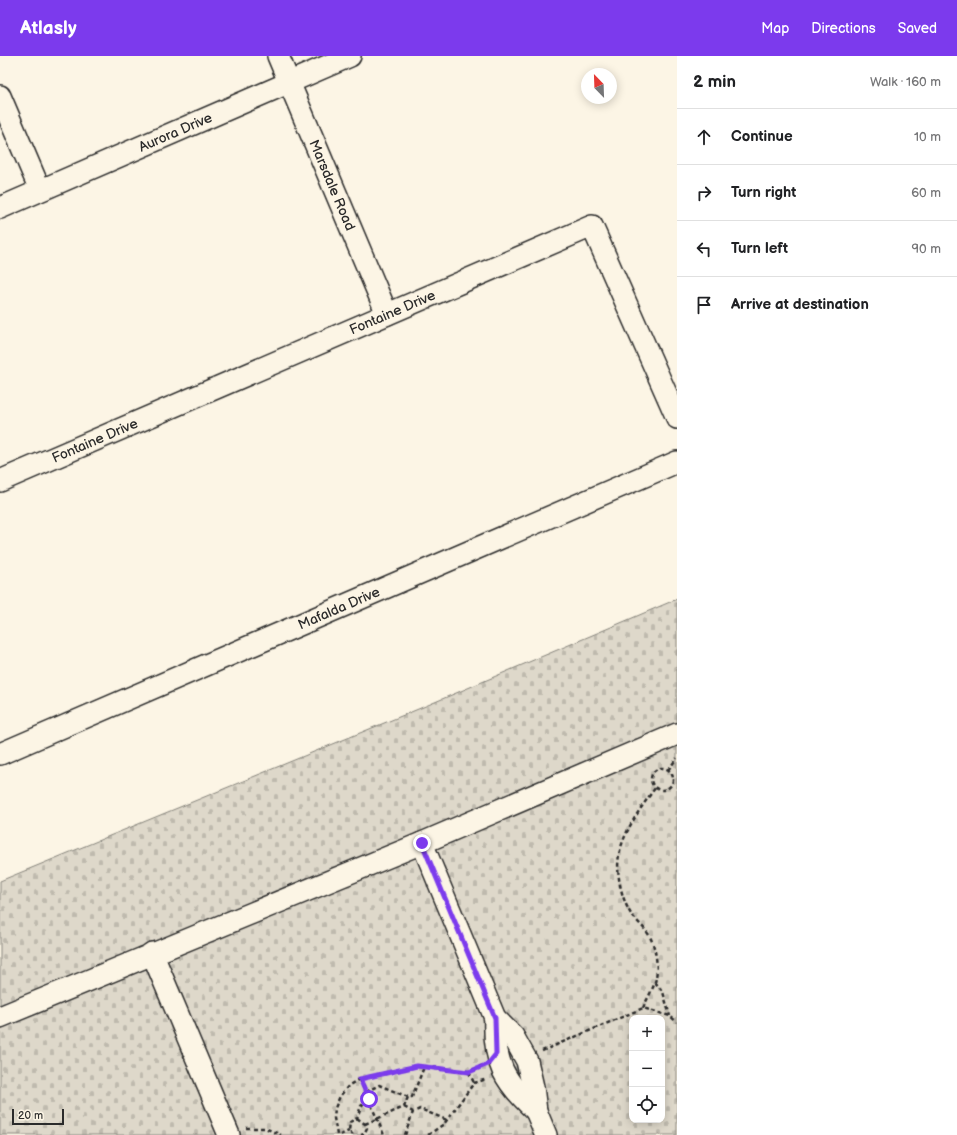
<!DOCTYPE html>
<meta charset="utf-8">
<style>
:root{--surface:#fff;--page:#f2f2f2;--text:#202124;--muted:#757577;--line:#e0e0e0;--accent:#7c3aed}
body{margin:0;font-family:"Balsamiq Sans",sans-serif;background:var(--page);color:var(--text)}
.controls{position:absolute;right:12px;bottom:12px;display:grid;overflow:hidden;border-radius:8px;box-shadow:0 2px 10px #0003}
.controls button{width:36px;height:36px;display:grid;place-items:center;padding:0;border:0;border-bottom:1px solid var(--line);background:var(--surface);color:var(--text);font:20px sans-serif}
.compass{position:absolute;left:581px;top:12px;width:36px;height:36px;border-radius:50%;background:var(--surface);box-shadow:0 2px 10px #0003;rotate:337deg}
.scale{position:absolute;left:12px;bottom:10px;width:52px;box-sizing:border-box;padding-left:4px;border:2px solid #2b2b2b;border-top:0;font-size:11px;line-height:14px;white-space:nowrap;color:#2b2b2b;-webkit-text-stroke:3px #fcf5e5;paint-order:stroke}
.stop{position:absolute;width:12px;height:12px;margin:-9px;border:3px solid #7c3aed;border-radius:50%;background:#fff}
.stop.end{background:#7c3aed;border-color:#fff;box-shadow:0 1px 4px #0008}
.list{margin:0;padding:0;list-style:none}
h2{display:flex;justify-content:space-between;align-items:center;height:52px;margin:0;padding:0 16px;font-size:17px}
h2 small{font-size:13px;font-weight:400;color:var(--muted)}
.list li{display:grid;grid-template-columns:26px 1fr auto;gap:12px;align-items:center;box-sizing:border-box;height:56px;padding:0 16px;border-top:1px solid var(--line)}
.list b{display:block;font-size:15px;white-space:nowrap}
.list em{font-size:13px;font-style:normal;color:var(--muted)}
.icon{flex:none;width:22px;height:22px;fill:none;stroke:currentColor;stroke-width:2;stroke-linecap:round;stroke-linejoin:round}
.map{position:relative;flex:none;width:677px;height:1079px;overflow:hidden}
header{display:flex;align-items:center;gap:24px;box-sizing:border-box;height:56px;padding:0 20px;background:var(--accent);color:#fff}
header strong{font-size:19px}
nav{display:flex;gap:22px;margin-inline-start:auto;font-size:14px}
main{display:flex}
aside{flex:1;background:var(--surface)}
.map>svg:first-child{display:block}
</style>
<header>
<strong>Atlasly</strong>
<nav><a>Map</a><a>Directions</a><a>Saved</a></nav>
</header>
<main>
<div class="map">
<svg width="677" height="1079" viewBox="0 0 677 1079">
<defs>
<pattern id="cemetery-stones" width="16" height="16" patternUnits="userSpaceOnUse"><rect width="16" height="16" fill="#ded8ca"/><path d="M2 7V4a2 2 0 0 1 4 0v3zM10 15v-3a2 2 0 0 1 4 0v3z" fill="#bfbaae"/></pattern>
</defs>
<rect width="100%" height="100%" fill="#fcf5e5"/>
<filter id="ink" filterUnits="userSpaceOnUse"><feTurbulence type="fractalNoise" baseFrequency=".025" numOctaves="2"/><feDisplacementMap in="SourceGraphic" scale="8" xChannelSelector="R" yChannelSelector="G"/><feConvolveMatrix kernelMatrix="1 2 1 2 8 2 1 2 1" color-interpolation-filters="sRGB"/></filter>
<g filter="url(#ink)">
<!-- cemetery -->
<path fill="url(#cemetery-stones)" stroke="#84827a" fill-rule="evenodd" d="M 677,543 L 677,1079 L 0,1079 L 0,825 L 428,649 ZM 632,962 L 662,962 L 662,1064 L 632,1064 Z"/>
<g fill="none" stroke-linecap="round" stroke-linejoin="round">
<!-- minor casing -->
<g stroke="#2b2b2b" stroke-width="24">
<g id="minor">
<path id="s1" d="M 278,0 L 387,258"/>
<path d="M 0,40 L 40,134"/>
<path id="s2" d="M 0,152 L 350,0"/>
<path id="s3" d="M 0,425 L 592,170 L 677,362"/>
<path id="s4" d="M 0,698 L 677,406"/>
<path d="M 422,787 L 495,962 L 513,980 L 527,1005 L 533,1031 L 536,1055 L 546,1079"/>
<path d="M 152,897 L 229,1079"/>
<path d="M 0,961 L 422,787 L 677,678"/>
<path d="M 495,962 C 493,1006 504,1026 536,1055"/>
</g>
</g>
<!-- path -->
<g stroke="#2b2b2b" stroke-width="2.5" stroke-dasharray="4 3" stroke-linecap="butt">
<circle cx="662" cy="723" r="11"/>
<path d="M 668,714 L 677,702"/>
<path d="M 655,926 L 663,936 L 670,960"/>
<path d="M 643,952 C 647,943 652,935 655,926 C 659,913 656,891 649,879 C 644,871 636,865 631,858 C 621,842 616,817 619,799 C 624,774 641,752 655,732"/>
<path d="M 542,995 L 643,952 L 670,960 L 677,966"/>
<path d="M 469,1016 L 474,1027"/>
<path d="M 360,1023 L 384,1079"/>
<path d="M 366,1036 L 379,1029 L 408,1041"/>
<path d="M 404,1051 L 413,1056 L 420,1053 L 447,1064"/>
<path d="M 357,1062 L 365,1068 L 367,1072 L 364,1078 L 361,1079"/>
<path d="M 365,1068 L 404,1051 L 408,1041 L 412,1041 L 424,1011"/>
<path d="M 246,1072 L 265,1072 L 281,1079"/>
<path d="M 337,1079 L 334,1062 L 335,1052 L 340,1040 L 349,1029 L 360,1023 L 417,1010 L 469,1016 L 482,1010"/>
<path d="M 340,1079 L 349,1075"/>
<path d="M 353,1079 L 349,1075 L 350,1066 L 357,1062 L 361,1050 L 369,1043"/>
<path d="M 405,1079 L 413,1056"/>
<path d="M 428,1079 L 444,1068 L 474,1027 L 487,1023"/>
</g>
<!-- minor -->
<use href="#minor" stroke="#fcf5e5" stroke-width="21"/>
</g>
</g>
<g fill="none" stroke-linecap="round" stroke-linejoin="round" filter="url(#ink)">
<!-- route -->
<path stroke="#7c3aed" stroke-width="5" d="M 369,1043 L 360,1023 L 417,1010 L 469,1016 L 488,1008 L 496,998 L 495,962 L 422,787"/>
</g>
<g text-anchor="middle" stroke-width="3" stroke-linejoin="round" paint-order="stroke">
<!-- street labels -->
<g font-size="14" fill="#2b2b2b" stroke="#fcf5e5">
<text dy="5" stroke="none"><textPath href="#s2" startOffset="191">Aurora Drive</textPath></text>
<text dy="5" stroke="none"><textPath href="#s1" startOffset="140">Marsdale Road</textPath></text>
<text dy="5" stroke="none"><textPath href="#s3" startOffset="427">Fontaine Drive</textPath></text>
<text dy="5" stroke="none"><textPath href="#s3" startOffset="103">Fontaine Drive</textPath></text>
<text dy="5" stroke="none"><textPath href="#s4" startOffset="369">Mafalda Drive</textPath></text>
</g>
</g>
</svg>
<div class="controls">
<button>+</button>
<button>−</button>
<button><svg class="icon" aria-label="locate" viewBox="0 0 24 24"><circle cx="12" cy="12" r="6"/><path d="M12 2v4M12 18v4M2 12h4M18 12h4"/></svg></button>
</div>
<svg class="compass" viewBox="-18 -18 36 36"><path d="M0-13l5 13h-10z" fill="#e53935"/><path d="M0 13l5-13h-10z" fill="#757577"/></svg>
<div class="scale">20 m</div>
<div class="stop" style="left:369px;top:1043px"></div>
<div class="stop end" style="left:422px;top:787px"></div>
</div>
<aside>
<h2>2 min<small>Walk · 160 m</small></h2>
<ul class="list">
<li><svg class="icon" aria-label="ahead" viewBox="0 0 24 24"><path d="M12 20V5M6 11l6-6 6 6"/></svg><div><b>Continue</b></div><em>10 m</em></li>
<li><svg class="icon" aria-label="right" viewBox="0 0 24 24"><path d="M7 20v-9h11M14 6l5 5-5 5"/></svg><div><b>Turn right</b></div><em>60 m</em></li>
<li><svg class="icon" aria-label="left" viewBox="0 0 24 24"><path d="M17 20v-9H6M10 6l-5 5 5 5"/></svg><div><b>Turn left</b></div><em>90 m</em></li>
<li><svg class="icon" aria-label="arrive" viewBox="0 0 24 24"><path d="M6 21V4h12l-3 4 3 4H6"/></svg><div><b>Arrive at destination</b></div></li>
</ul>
</aside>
</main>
